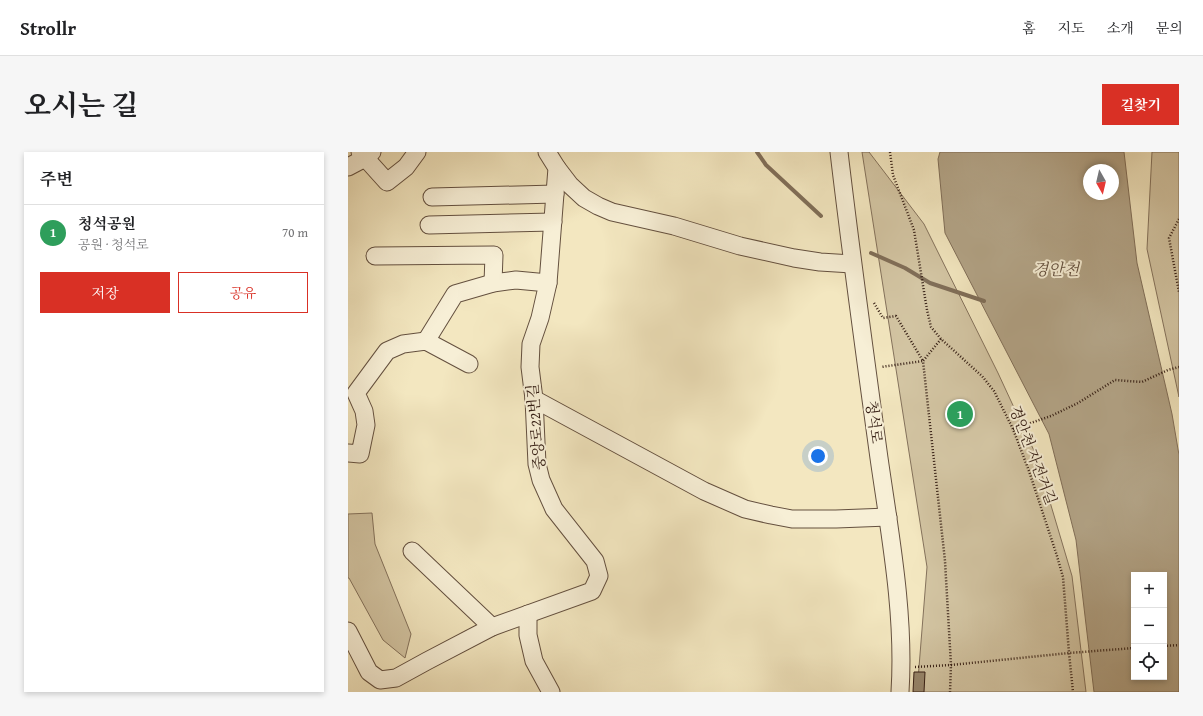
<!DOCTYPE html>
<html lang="ko">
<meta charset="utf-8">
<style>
:root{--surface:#fff;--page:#f6f6f6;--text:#202124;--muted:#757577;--line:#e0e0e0;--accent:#d93025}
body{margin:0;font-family:"Gentium Book Plus","Noto Serif KR",serif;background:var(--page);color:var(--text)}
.controls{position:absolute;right:12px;bottom:12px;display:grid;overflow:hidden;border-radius:0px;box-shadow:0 2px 6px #0003}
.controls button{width:36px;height:36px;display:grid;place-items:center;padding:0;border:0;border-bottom:1px solid var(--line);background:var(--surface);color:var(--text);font:20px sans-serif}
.compass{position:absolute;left:735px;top:12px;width:36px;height:36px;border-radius:50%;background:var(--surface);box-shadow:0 2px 6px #0003;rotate:172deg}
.you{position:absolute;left:470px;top:304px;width:14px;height:14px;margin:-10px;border:3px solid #fff;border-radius:50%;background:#1a73e8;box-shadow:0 0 0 6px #1a73e833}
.badge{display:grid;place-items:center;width:26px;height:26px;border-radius:50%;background:var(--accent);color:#fff;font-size:13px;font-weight:700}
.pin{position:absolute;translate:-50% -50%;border:2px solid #fff;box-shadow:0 1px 4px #0006}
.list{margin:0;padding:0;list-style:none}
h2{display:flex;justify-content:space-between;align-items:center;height:52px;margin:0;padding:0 16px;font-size:17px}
h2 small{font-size:13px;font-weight:400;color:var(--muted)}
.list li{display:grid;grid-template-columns:26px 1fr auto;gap:12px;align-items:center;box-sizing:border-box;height:56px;padding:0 16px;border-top:1px solid var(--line)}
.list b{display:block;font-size:15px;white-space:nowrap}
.list p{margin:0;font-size:13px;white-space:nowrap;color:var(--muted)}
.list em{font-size:13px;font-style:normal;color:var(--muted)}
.actions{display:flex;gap:8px;padding:12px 16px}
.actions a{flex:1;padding:9px 0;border:1px solid var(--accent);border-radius:0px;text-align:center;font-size:14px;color:var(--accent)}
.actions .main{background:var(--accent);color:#fff}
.icon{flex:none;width:22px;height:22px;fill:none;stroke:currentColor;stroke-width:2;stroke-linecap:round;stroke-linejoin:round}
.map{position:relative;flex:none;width:831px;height:540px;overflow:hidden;border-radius:0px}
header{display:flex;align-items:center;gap:24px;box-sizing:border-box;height:56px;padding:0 20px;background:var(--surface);border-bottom:1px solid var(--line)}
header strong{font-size:19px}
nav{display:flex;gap:22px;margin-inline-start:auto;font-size:14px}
.intro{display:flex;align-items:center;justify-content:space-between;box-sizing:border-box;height:96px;padding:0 24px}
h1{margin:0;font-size:28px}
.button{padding:10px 18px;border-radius:0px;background:var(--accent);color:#fff;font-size:14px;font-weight:700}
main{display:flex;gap:24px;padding:0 24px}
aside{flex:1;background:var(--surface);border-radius:0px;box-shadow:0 2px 6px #0003}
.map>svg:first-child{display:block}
</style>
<header>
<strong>Strollr</strong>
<nav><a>홈</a><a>지도</a><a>소개</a><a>문의</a></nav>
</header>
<div class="intro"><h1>오시는 길</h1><a class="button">길찾기</a></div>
<main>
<aside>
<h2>주변<small></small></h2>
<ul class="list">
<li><span class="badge" style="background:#2e9e5b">1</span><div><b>청석공원</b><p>공원 · 청석로</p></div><em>70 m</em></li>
</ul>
<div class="actions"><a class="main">저장</a><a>공유</a></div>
</aside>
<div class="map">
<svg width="831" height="540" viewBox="0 0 831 540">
<rect width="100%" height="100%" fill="#f3e7c0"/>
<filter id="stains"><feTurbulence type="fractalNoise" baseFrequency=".005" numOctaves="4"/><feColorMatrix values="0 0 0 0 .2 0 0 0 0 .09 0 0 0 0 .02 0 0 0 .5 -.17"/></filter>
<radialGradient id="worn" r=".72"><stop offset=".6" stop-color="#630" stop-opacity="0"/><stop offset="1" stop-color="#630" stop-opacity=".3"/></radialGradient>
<!-- green -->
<g fill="#d3c5a3" stroke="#84725c">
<path d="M 514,0 L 521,0 L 576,72 L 650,221 L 688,303 L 724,424 L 738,540 L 569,540 L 579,415 Z"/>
<path d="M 804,0 L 831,0 L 831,245 L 799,97 Z"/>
<path d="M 24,361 L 27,392 L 63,482 L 57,506 L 35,488 L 1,426 L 0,426 L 0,362 Z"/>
</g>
<!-- water -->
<path fill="#b2a386" stroke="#806e58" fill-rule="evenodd" d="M 592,0 L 776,0 L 789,111 L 824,262 L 831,303 L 831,540 L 746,540 L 728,388 L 701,282 L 597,81 L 590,7 ZM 741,18 L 765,18 L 765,42 L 741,42 ZM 786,423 L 816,423 L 816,525 L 786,525 Z"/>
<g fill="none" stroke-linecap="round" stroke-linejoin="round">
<!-- stream -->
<g stroke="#806e58" stroke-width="4">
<path d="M 409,0 L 418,13 L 473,64"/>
<path d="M 523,101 L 557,116 L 582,131 L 636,149"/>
</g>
</g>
<!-- building -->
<path fill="#98876d" stroke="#351e14" d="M 566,520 L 577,520 L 576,540 L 565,540 Z"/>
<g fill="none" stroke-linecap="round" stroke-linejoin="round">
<!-- minor casing -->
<g stroke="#64503f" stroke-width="19">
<g id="minor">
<path d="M 12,0 L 39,30 L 58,15 L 69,0"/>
<path d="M 491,0 C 503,102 517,204 531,306 C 542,383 557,462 552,540"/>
<path d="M 0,15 L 17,6 L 24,0"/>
<path d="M 209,16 L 222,33 L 236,46 L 250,54 L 264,60 L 326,74 L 392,94 L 446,106 L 472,110 L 504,112"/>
<path d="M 84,45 L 207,42"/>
<path d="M 81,73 L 205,70"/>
<path d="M 27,104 L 146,103 L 145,131"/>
<path d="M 78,189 L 107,142 L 145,131 L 168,128 L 200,131"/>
<path d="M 186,247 L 356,339 L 397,357 L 423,363 L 444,367 L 488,367 L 540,365"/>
<path d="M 0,301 L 12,302 L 18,273 L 16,259 L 8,241 L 39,199 L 55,192 L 78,189 L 121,212"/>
<path d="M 64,399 L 144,475"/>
<path d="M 180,462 L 180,483 L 186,509 L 203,540"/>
<path d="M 0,479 L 21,520 L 32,528 L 48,526 L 79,509 L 144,475 L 244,439 L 251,424 L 247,409 L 206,357 L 193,328 L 189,312 L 186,247 L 182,215 L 183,192 L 192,166 L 200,131 L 209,16 L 199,0"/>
</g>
</g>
<!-- path -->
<g stroke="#351e14" stroke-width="2.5" stroke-dasharray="1 2" stroke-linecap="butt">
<path d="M 542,0 L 545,23 L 566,78 L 579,158 L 583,175 L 593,187 L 634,224 L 646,239 L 665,277 L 681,319 L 709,404 L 715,425 L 721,501 L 725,540"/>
<path d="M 831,67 L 821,86 L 831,140"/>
<path d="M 526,151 L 535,166 L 548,164 L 575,209 L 533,215"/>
<path d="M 593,187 L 575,209 L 597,409 L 603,513 L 602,540"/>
<path d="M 665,277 L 703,264 L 730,251 L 767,228 L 794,230 L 820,218 L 831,215"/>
<path d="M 816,494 L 831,493"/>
<path d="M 567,515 L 603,513 L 721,501 L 786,496"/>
</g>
<!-- minor -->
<use href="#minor" stroke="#f7efd6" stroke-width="17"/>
</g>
<g text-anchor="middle" stroke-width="4" stroke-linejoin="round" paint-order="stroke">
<!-- street labels -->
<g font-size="15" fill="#351e14" stroke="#f7efd6">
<text transform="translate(526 270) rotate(82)" y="5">청석로</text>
<text transform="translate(188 275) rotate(-95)" y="5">중앙로22번길</text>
<text transform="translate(685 303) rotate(69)" y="5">경안천 자전거길</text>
</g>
<!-- water labels -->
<g font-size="16" font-style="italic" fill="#614d3c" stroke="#f7efd6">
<text x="708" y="123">경안천</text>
</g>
</g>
<rect width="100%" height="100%" filter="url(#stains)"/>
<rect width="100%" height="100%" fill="url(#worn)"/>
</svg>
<div class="controls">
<button>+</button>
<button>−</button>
<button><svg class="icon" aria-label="locate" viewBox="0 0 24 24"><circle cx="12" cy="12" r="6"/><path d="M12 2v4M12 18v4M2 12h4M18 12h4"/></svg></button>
</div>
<svg class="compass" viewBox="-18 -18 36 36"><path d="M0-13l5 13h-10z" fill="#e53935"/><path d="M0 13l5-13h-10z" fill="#757577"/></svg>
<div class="you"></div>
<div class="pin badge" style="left:612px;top:262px;background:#2e9e5b">1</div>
</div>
</main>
